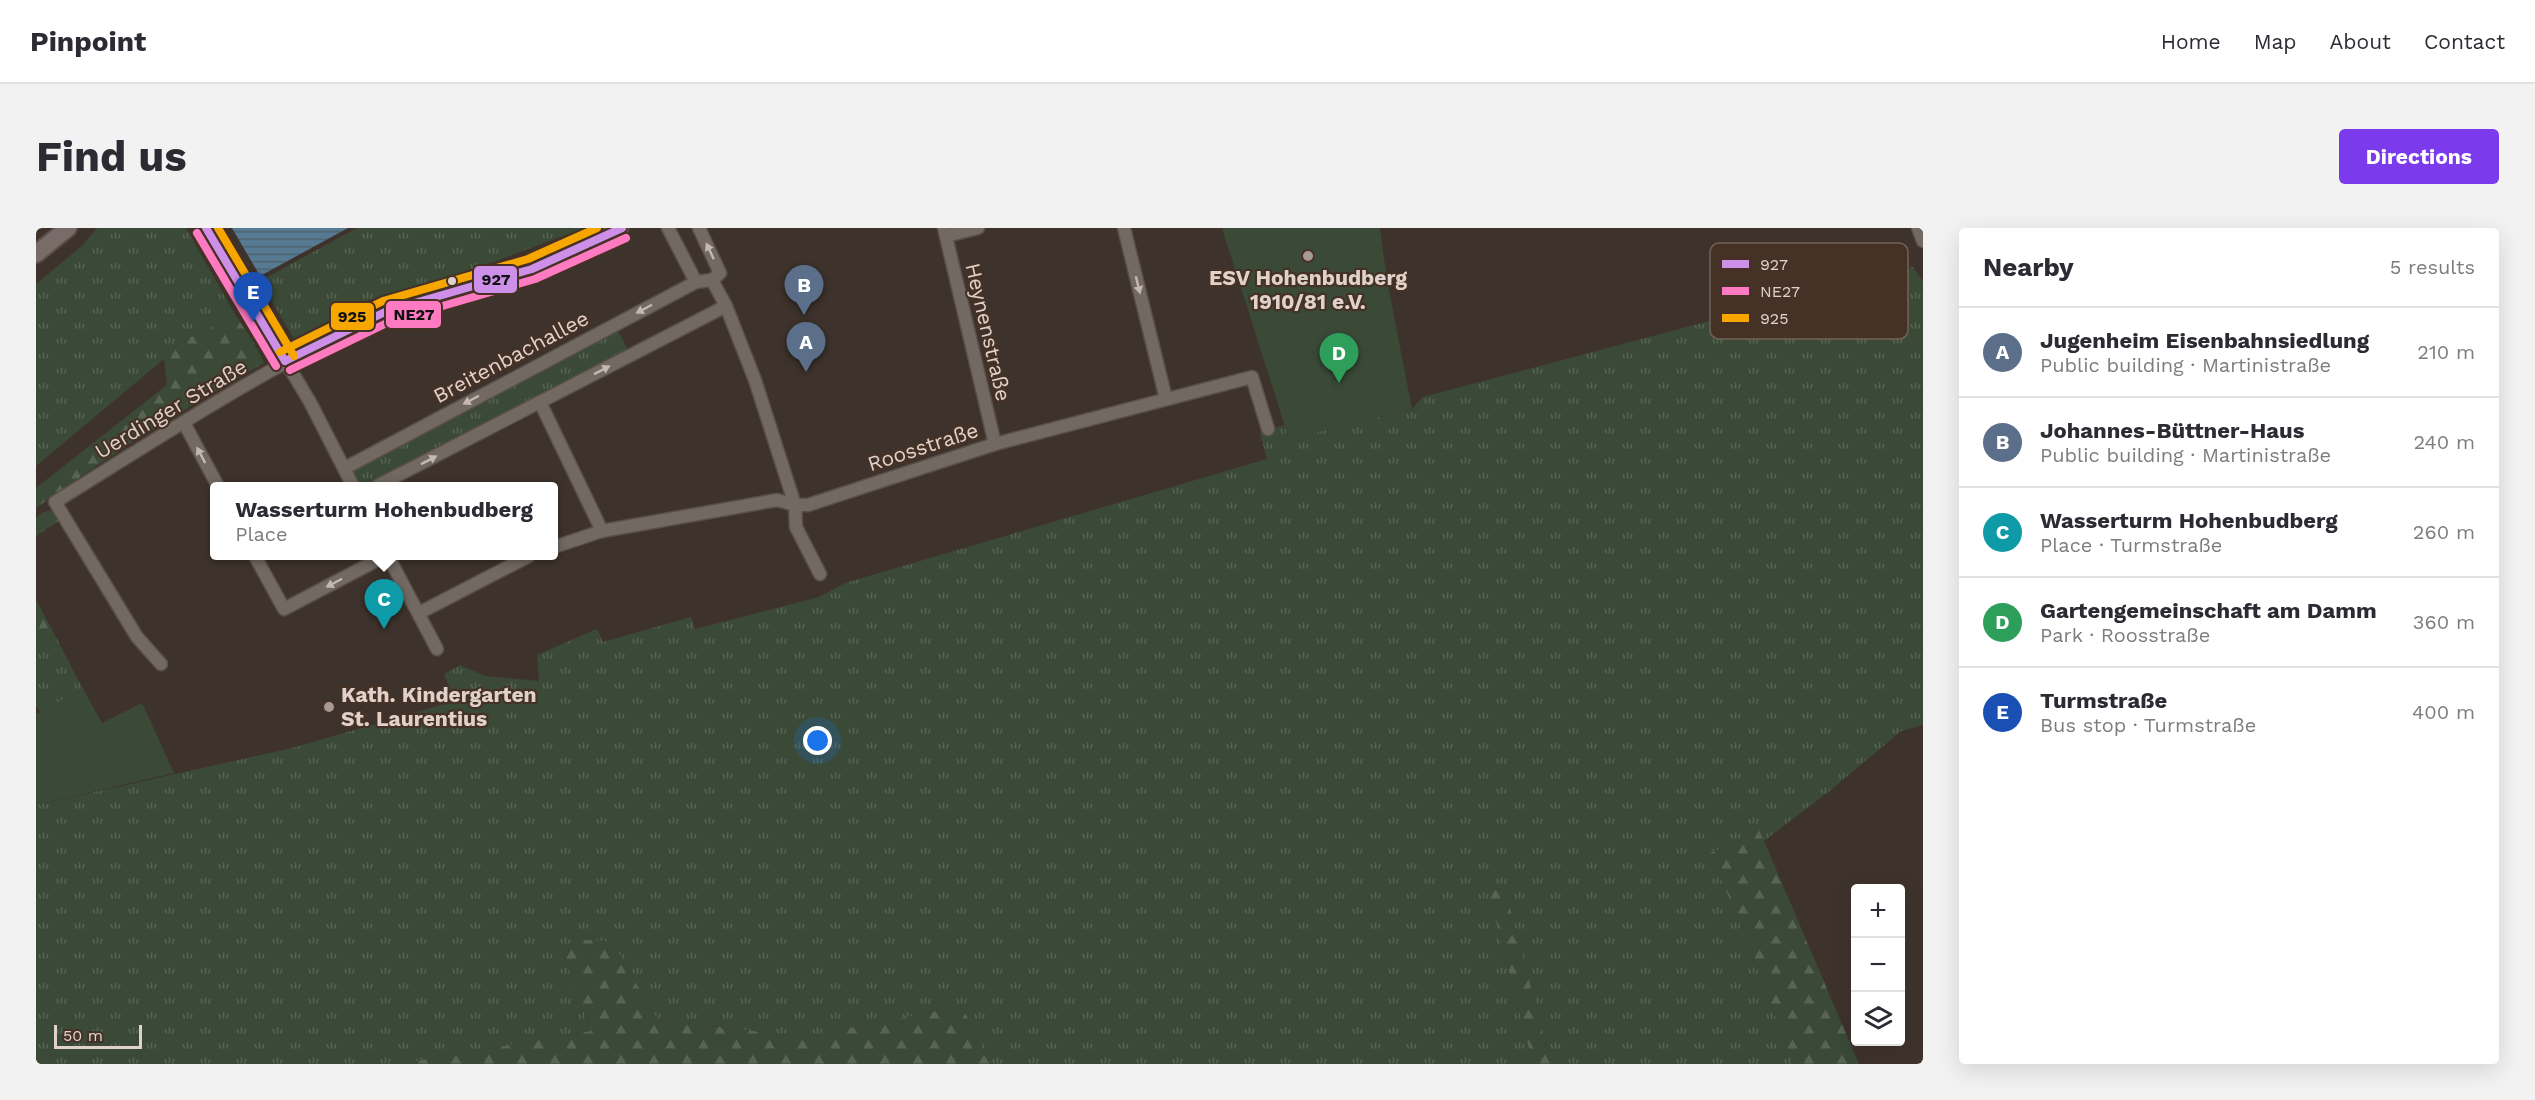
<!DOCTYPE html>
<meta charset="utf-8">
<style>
:root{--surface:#fff;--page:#f2f2f3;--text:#2b2b33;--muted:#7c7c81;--line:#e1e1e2;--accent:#7c3aed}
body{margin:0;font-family:"Work Sans",sans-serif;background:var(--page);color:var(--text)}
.controls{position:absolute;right:18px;bottom:18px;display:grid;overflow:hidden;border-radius:6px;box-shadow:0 6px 24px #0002}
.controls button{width:54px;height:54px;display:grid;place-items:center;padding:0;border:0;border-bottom:2px solid var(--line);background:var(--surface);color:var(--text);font:30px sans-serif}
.scale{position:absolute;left:18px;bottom:15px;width:88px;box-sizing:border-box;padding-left:6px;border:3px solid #e0d2cb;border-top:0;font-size:16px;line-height:21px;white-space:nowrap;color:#e0d2cb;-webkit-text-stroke:4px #453125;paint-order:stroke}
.you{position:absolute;left:782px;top:513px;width:21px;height:21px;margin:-15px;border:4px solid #fff;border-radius:50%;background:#1a73e8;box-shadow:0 0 0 9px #1a73e833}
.badge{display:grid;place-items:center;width:39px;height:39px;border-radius:50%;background:var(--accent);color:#fff;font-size:20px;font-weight:700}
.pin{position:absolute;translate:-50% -50px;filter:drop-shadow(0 2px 3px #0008)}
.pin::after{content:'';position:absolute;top:32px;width:21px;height:18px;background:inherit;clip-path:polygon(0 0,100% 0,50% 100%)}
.popup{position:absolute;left:174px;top:254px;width:348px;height:78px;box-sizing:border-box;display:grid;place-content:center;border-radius:6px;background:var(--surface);filter:drop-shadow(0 2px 4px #0005);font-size:20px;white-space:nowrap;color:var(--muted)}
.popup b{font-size:22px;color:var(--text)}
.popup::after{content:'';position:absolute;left:50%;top:100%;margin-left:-12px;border:12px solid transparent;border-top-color:var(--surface)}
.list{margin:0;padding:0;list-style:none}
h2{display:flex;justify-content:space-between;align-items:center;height:78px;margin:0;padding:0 24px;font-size:26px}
h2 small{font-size:20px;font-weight:400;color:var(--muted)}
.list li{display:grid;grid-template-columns:39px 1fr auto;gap:18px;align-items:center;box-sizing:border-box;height:90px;padding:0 24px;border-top:2px solid var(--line)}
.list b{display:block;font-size:22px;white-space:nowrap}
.list p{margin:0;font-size:20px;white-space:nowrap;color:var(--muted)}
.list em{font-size:20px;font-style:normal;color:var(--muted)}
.icon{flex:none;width:33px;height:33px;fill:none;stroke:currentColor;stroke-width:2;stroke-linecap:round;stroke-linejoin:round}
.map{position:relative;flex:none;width:1887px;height:836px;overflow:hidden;border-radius:6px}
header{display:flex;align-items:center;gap:36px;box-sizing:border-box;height:84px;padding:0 30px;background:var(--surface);border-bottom:2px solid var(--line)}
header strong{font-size:28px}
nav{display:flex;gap:33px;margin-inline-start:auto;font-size:21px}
.intro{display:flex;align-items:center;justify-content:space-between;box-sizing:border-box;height:144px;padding:0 36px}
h1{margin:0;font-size:42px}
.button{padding:15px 27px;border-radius:6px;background:var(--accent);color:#fff;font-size:21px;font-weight:700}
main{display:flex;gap:36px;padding:0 36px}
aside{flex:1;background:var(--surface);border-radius:6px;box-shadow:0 6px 24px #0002}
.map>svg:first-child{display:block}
</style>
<header>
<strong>Pinpoint</strong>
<nav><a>Home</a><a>Map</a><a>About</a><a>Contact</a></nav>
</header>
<div class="intro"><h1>Find us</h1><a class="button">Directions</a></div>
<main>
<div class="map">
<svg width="1887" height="836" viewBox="0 0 1887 836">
<defs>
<pattern id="grass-tufts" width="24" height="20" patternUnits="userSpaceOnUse" patternTransform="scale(1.5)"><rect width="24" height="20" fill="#3b4a37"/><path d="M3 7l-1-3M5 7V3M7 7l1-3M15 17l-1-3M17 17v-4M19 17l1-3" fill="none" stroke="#576353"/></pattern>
<pattern id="forest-firs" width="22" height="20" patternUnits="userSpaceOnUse" patternTransform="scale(1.5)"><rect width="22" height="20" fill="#3b4a37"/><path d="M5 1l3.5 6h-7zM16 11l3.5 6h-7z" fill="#576353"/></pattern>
<pattern id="water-rules" width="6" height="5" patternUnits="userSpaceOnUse" patternTransform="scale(1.5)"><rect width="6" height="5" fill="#567a91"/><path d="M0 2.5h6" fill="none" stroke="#4e626f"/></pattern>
</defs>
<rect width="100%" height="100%" fill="#3e332c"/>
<!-- grass -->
<g fill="url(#grass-tufts)">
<path d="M 61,0 L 150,0 L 200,88 L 153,110 L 0,238 L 0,56 L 47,17 Z"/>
<path d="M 321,0 L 548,0 L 425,46 L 333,72 L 258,111 L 224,53 Z"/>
<path d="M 1877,39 L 1887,53 L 1887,497 L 1865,503 L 1796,561 L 1728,613 L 1723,602 L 1706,612 L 1674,625 L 1711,712 L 1757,836 L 1515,836 L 1469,661 L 1452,663 L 1497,836 L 954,836 L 926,778 L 769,809 L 622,792 L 575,713 L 527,724 L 555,803 L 364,836 L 0,836 L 0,577 L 256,520 L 419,473 L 408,446 L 424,437 L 449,448 L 503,453 L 501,427 L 561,401 L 567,414 L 655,389 L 659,401 L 783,369 L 809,355 L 1231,231 L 1224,205 L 1248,197 L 1253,211 L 1376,181 L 1387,169 Z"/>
<path d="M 581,101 L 592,122 L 328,258 L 324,258 L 315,240 Z"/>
<path d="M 14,398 L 47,461 L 4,484 L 0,478 L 0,406 Z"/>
</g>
<!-- forest -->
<g fill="url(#forest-firs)">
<path d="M 200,88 L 218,115 L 228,135 C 149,180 74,227 0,280 L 0,260 L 131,157 L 128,130 L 153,110 Z"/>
<path d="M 17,282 L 24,292 L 0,308 L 0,289 L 8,284 Z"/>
<path d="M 0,372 L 14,398 L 0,406 Z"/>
<path d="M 1723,602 L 1728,613 L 1823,836 L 1757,836 L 1711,712 L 1674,625 L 1706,612 Z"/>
<path d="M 1469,661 L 1515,836 L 1497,836 L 1452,663 Z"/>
<path d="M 548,712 L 575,713 L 622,792 L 769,809 L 926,778 L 954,836 L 364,836 L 555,803 L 527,724 Z"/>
</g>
<!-- green -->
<g fill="#3b4a37">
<path d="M 1186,0 L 1344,0 L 1351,52 L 1376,181 L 1253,211 Z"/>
<path d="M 47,461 L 66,495 L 106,475 L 138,545 L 0,577 L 0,486 Z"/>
</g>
<!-- water -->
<path fill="url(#water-rules)" d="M 196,0 L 312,0 L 224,48 Z"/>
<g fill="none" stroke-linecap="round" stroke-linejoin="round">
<!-- street casing -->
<g stroke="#594f49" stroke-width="15">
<g id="street">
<path d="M 170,0 L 274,174 L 317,258"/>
<path d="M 632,0 L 660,54"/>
<path d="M 908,0 L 959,216"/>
<path d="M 1088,0 L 1130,171"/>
<path d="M 1882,0 L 1887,13"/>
<path d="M 910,8 L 942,0"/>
<path d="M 676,52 L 690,78 L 719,152 L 759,277 L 760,299 L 784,346"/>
<path d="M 504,174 L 566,303"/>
<path d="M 148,195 L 182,258"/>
<path d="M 309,240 L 660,54 L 676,52 L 684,45 L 663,0"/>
<path d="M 341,258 L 690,78"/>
<path d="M 518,319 L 566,303 L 741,272 L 759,277 L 772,277 L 959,216 L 1216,149 L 1232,201"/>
<path d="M 219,328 L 248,381 L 349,328"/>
<path d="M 352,328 L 401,421"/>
<path d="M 383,385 L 493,328"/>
<path d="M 125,436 L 101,409 L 19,274 C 127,207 235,136 351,83 L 496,41 L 586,0"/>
</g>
</g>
<!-- secondary casing -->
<g stroke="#594f49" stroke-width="20">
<path id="secondary" d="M 0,26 L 32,0"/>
</g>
<!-- street -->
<use href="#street" stroke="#726963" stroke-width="12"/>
<!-- secondary -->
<use href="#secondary" stroke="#776c67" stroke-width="16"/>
<!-- bus-1 casing -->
<g stroke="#453125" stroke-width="12">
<g id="bus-1">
<path d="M 170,0 L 249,133"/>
<path d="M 249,133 L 351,83 L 496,41 L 586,0"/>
</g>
</g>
<!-- bus-2 casing -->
<g stroke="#453125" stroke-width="12">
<g id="bus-2">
<path d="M 161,5 L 240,138"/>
<path d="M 254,142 L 355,93 L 499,51 L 590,10"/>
</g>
</g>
<!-- bus-3 casing -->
<g stroke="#453125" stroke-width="12">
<g id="bus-3">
<path d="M 182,0 L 258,128"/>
<path d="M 244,124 L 347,73 L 492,31 L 561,0"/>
</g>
</g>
<!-- bus-1 -->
<use href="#bus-1" stroke="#ce8fe9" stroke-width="8"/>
<!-- bus-2 -->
<use href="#bus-2" stroke="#fe7ac1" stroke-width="8"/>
<!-- bus-3 -->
<use href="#bus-3" stroke="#f7a600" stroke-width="8"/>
</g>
<!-- one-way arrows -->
<defs><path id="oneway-solid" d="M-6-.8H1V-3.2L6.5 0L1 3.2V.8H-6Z" transform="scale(1.5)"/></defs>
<g fill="#c4b8b1">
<use href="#oneway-solid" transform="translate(674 23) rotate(-115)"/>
<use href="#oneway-solid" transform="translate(1102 57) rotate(76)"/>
<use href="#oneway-solid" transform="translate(608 81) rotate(152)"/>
<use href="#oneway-solid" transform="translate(566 142) rotate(-27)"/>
<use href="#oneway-solid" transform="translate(435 172) rotate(152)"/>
<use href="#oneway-solid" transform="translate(165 227) rotate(-118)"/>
<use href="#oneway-solid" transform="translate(393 232) rotate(-27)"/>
<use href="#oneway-solid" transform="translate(298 355) rotate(152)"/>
</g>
<!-- markers -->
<g fill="#a79a93" stroke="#453125" stroke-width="2">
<circle cx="1272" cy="28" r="6"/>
<circle cx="293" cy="479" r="6"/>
</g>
<circle fill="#e0d2cb" stroke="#453125" stroke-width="2" cx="416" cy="53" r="5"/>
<g text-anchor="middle" stroke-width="4.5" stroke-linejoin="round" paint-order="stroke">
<!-- poi labels -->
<g font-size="21" font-weight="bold" fill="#e0d2cb" stroke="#453125">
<text x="1272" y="57">ESV Hohenbudberg<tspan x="1272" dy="24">1910/81 e.V.</tspan></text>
<text x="305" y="474" text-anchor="start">Kath. Kindergarten<tspan x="305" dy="24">St. Laurentius</tspan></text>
</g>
<!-- street labels -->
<g font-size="21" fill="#e0d2cb" stroke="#453125">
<text transform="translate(952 104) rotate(77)" y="7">Heynenstraße</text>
<text transform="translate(475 129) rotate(-28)" y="7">Breitenbachallee</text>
<text transform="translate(135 181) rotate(-31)" y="7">Uerdinger Straße</text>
<text transform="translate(887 219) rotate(-18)" y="7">Roosstraße</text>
</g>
</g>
<!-- legend -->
<rect x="1674" y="15" width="198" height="96" rx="9" fill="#453125" stroke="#746157" stroke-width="1.5"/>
<rect x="1686" y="32" width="27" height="8" fill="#ce8fe9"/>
<rect x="1686" y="59" width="27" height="8" fill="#fe7ac1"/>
<rect x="1686" y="86" width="27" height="8" fill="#f7a600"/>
<g font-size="16" fill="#e0d2cb">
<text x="1724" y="42">927</text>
<text x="1724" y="69">NE27</text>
<text x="1724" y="96">925</text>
</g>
<g stroke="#453125" stroke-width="2">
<rect x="437" y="37" width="45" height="29" rx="6" fill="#ce8fe9"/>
<rect x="349" y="72" width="57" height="29" rx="6" fill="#fe7ac1"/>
<rect x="294" y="74" width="45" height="29" rx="6" fill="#f7a600"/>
</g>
<g font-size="16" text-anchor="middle" font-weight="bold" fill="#111">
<text x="460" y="57">927</text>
<text x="378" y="92">NE27</text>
<text x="316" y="94">925</text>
</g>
</svg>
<div class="controls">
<button>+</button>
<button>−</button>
<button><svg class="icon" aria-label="layers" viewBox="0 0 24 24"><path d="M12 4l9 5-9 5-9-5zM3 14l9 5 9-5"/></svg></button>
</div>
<div class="scale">50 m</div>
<div class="you"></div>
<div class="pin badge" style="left:770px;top:144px;background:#5c6f8a">A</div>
<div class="pin badge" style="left:768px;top:87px;background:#5c6f8a">B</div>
<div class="pin badge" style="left:348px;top:401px;background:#0f9aa8">C</div>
<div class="popup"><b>Wasserturm Hohenbudberg</b>Place</div>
<div class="pin badge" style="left:1303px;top:155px;background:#2e9e5b">D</div>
<div class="pin badge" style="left:217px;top:94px;background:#1a4fb4">E</div>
</div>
<aside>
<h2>Nearby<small>5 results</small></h2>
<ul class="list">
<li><span class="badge" style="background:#5c6f8a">A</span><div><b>Jugenheim Eisenbahnsiedlung</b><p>Public building · Martinistraße</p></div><em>210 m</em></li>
<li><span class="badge" style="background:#5c6f8a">B</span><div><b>Johannes-Büttner-Haus</b><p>Public building · Martinistraße</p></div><em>240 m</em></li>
<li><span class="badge" style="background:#0f9aa8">C</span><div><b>Wasserturm Hohenbudberg</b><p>Place · Turmstraße</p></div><em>260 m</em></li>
<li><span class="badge" style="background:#2e9e5b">D</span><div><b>Gartengemeinschaft am Damm</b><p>Park · Roosstraße</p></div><em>360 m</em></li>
<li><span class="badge" style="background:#1a4fb4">E</span><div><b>Turmstraße</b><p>Bus stop · Turmstraße</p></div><em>400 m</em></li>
</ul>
</aside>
</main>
